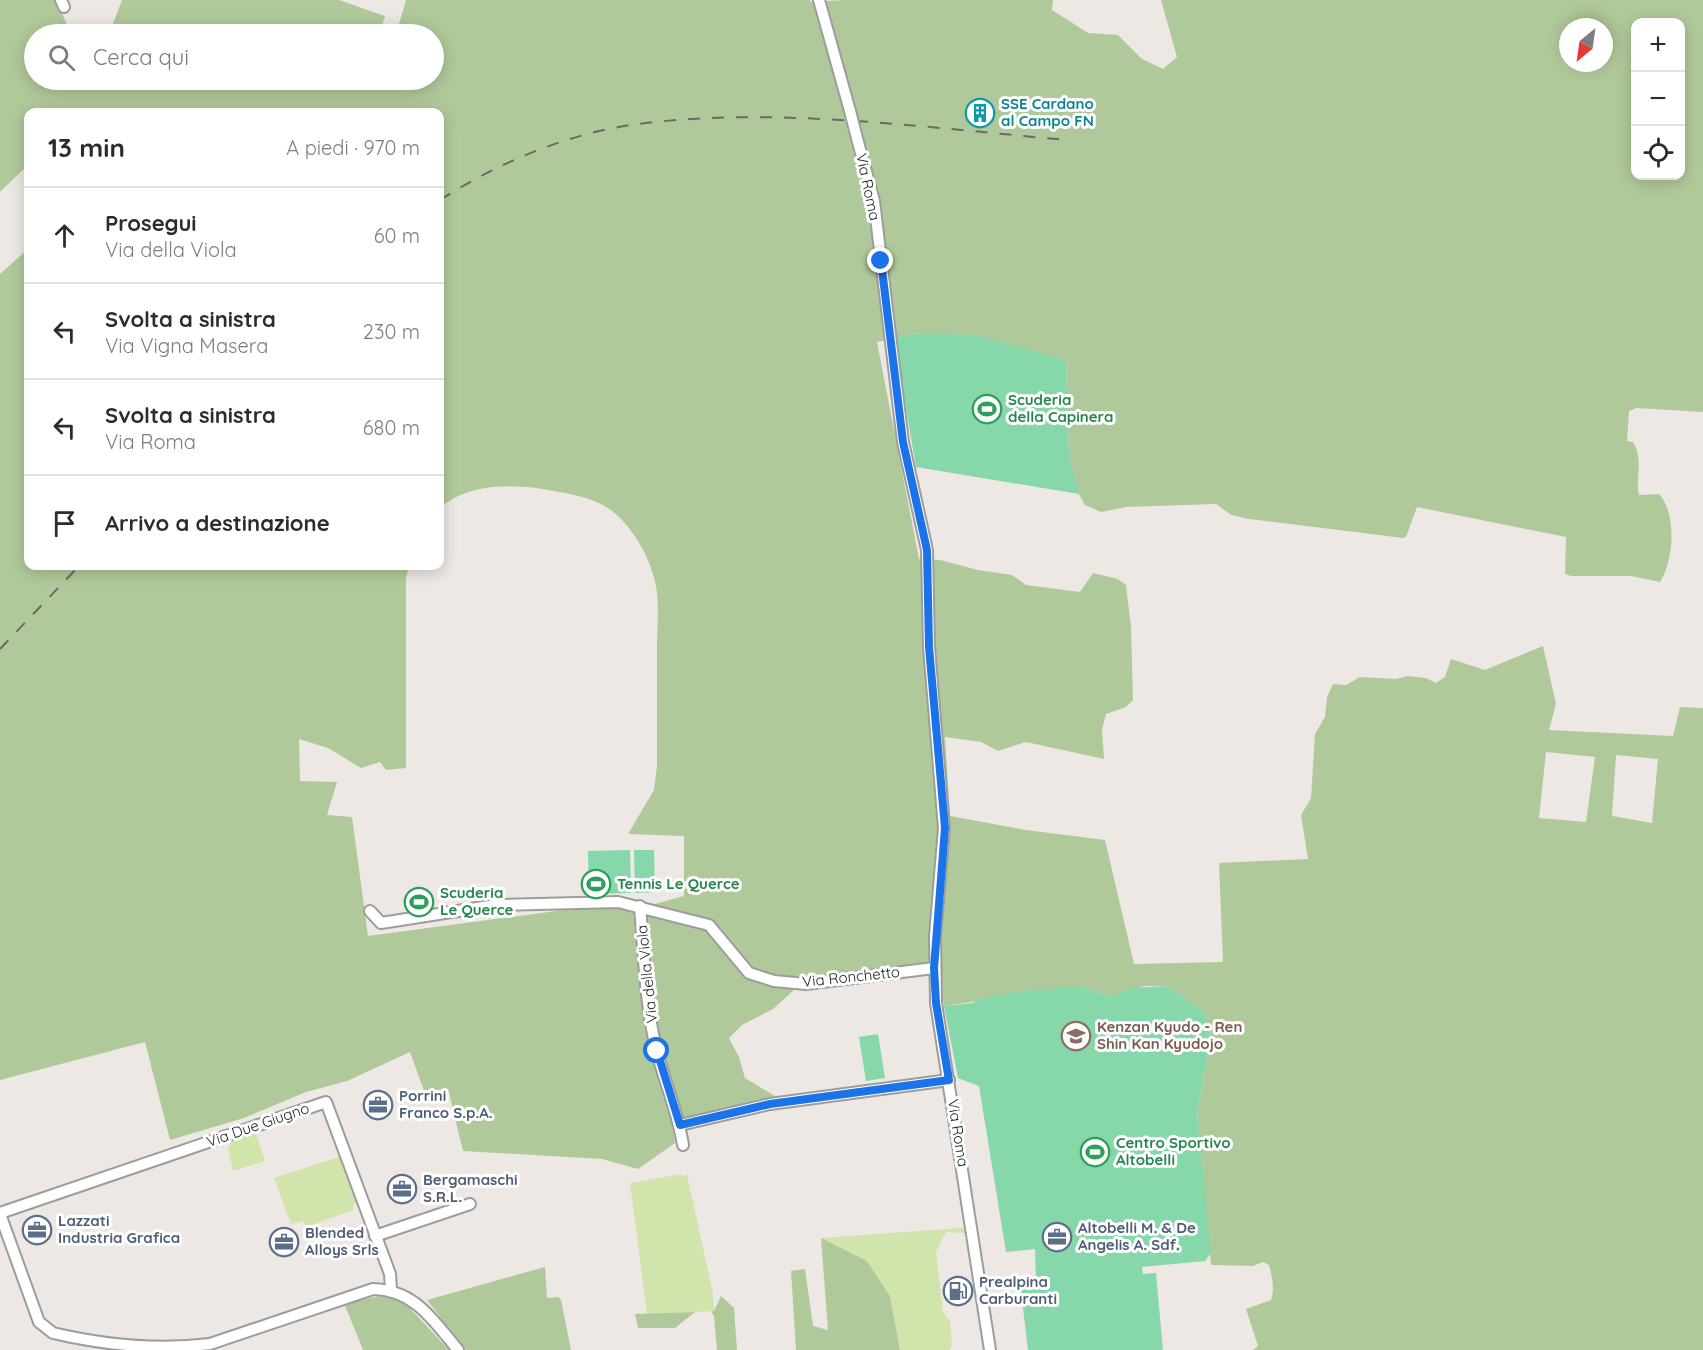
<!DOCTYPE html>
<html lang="it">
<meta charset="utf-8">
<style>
:root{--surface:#fff;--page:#f7f7f7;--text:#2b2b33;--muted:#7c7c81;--line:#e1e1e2}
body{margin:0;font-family:Quicksand,sans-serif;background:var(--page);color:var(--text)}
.controls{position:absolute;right:18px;top:18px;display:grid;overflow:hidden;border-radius:12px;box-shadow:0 3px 15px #0003}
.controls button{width:54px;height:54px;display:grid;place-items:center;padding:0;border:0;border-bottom:2px solid var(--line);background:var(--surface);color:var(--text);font:30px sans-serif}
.compass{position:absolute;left:1559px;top:18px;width:54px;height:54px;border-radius:50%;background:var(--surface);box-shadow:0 3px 15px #0003;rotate:209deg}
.stop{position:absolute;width:18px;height:18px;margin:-14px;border:4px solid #1a73e8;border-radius:50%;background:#fff}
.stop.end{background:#1a73e8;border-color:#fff;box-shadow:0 2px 6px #0008}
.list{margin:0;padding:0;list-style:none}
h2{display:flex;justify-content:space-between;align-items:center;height:78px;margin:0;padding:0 24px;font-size:26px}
h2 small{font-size:20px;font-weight:400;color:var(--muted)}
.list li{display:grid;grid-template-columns:39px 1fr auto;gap:18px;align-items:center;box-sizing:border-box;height:96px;padding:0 24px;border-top:2px solid var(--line)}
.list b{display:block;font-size:22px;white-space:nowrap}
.list p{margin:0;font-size:20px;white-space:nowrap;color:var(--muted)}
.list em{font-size:20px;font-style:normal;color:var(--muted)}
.icon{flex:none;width:33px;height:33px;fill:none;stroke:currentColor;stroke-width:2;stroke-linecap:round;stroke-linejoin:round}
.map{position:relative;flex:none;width:1703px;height:1350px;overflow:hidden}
.search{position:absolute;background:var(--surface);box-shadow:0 3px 15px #0003;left:24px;top:24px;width:420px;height:66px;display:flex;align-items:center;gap:15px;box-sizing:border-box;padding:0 21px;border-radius:33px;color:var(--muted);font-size:22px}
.panel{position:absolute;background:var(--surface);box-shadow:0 3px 15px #0003;left:24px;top:108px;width:420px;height:462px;border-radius:12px}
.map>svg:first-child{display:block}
</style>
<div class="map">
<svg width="1703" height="1350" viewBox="0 0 1703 1350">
<rect width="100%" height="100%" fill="#ede8e3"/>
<!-- grass -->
<g fill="#d1e4ab">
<path d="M 256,1133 L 265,1161 L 233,1171 L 228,1149 L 232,1139 Z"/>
<path d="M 342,1156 L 358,1202 L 353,1204 L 353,1210 L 306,1227 L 304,1221 L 291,1224 L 274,1178 Z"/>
<path d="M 682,1174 L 682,1176 L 687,1175 L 713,1293 L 714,1311 L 647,1314 L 630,1183 Z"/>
<path d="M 960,1228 L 966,1229 L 967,1233 L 946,1232 L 936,1252 L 943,1311 L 950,1321 L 952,1345 L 949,1350 L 900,1350 L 890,1296 L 867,1261 L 821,1238 Z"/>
</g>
<!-- forest -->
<g fill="#b0c99a" fill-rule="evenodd">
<path d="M 0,0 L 55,0 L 72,34 L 34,34 L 34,80 L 434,80 L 434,34 L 396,34 L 406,0 L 810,0 L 811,2 L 844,0 L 1053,0 L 1052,10 L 1088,33 L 1118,35 L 1142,59 L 1163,69 L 1177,57 L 1161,0 L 1703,0 L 1703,412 L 1636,408 L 1629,411 L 1627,441 L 1633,442 C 1644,460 1635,476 1639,495 L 1659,494 C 1677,514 1674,560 1660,582 L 1631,576 L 1571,576 L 1565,574 L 1566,537 L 1417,507 L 1406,537 L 1403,538 L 1249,519 L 1231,515 L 1216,504 L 1126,507 L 1101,512 L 1085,505 L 1076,489 L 1069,457 L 1066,360 L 917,333 L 877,342 L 919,559 L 940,560 L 978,570 L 1012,575 L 1026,585 L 1080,592 L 1093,573 L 1118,579 L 1126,585 L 1131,627 L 1133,700 L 1126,707 L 1106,714 L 1102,730 L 1104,759 L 1026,742 L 998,751 L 981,742 L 945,737 L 950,816 L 1026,830 L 1105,840 L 1134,964 L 1223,962 L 1219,863 L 1308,859 L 1301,815 L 1311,798 L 1315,734 L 1325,717 L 1327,697 L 1333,684 L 1346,685 L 1360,677 L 1396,679 L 1408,676 L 1426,678 L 1436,683 L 1445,677 L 1451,659 L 1485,670 L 1543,646 L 1556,704 L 1549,730 L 1673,736 L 1680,707 L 1703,708 L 1703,1350 L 1253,1350 L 1258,1346 L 1246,1309 L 1271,1300 C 1275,1289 1272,1276 1269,1265 L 1263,1262 L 1253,1266 L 1211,1265 L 1197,1114 L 1211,1037 L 1204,1012 L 1167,986 L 1144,986 L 1109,997 L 1082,986 L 944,1006 L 937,965 L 819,976 L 796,988 L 773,1009 L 742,1025 L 729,1038 L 739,1057 L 745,1078 L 775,1096 L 683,1121 L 661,1051 L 644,919 L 655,904 L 684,896 L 684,836 L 628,834 L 654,790 L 657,766 C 657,727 657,687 657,648 C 657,630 659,611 657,593 C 654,563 633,525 608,508 C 590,496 564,493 543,489 C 508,484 468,484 440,508 L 440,112 L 28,112 L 28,165 L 0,192 ZM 1636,22 L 1680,22 L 1680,176 L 1636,176 ZM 1568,27 L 1604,27 L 1604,63 L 1568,63 ZM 1546,752 L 1595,757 L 1586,822 L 1539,818 ZM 1616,755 L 1658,759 L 1652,823 L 1612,816 Z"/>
<path d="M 122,0 L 339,0 L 385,16 L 380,34 L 109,34 Z"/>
<path d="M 28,249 L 28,566 L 409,566 L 406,578 L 406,768 L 386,770 L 380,762 L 361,768 L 328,748 L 299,739 L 300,781 L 337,782 L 327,815 L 352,817 L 368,936 L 586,907 L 635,909 C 637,958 640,1009 652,1057 C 660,1086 672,1113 675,1143 L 638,1169 L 602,1159 L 463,1151 L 448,1089 L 426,1096 L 410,1052 L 347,1081 L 306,1092 L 244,1118 L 170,1140 L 145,1042 L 0,1080 L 0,274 Z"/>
<path d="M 821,1238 L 867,1261 L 890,1296 L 900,1350 L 796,1350 L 791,1271 L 805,1269 L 813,1326 L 828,1330 Z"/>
<path d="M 545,1267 L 547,1298 L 558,1297 L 561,1300 L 571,1350 L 466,1350 L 427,1300 Z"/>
<path d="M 386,1295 L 406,1304 L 449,1350 L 363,1350 L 344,1303 Z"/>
<path d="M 721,1296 L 734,1308 L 737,1350 L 717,1350 L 714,1316 L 711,1311 L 714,1311 Z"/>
<path d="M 695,1312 L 675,1328 L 638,1328 L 635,1314 Z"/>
</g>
<!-- pitch -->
<g fill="#86d7aa">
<path d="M 917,333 L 975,335 L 1066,360 L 1069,457 L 1079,494 L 916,467 L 894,338 Z"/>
<path d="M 630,850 L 631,893 L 589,894 L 588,851 Z"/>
<path d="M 634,850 L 654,850 L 655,892 L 635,893 Z"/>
<path d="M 1082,986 L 1109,997 L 1131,988 L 1167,986 L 1204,1012 L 1211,1037 L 1197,1114 L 1211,1253 L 1205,1261 L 1142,1267 L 1143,1274 L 1156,1273 L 1163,1350 L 1028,1350 L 1020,1283 L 1036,1282 L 1035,1249 L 1006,1252 L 979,1086 L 958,1078 L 944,1006 L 973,1003 L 978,999 L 1021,991 Z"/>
<path d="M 878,1034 L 885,1078 L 866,1081 L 859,1037 Z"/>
</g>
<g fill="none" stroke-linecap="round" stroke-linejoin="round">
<!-- minor casing -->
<g stroke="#9d9d9d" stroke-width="14">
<g id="minor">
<path d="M 61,0 L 64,7"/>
<path d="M 819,0 L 850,111"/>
<path d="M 858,142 L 874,201 L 903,442 L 927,550 L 929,647 L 944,828 L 935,936 L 936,1003 L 990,1350"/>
<path d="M 640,906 C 644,954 645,1005 657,1052 C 665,1083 678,1113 683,1145"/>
<path d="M 370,911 L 381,923 L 496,905 L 618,902 L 709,925 L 749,973 L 774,981 L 806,984 L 934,968"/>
<path d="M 680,1125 L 770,1104 L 949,1080"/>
<path d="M 0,1213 L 326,1102 L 390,1274 L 391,1290"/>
<path d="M 0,1214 L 39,1322 L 53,1333 C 104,1345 159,1350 210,1344 L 373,1289 C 415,1290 433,1320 458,1350"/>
<path d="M 375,1236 L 470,1204"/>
</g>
</g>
<!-- minor -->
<use href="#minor" stroke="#fff" stroke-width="10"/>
<!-- rail -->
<g stroke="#6a6a6a" stroke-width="2" stroke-dasharray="12 12" stroke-linecap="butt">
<path d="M 440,200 C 501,161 573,131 646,123 C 785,107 928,128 1067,140"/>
<path d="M 0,649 L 79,566"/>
</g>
<!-- minor-bridge casing -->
<g stroke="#9d9d9d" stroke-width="14" stroke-linecap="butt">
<path id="minor-bridge" d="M 850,111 L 858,142"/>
</g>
<!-- minor-bridge -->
<use href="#minor-bridge" stroke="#fff" stroke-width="10"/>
</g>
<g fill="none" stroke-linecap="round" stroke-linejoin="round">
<!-- route -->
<path stroke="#1a73e8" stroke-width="8" d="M 657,1051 L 680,1125 L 770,1104 L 949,1080 L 936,1003 L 934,968 L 945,828 L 929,647 L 927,550 L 903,442 L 881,261"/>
</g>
<!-- icons -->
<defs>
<g id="building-ring" transform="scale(1.5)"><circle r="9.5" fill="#fff" stroke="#0f9aa8" stroke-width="1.5"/><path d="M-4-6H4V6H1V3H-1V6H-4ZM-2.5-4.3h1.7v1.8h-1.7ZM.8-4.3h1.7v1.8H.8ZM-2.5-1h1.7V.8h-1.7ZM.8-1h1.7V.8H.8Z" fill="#0f9aa8"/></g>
<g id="stadium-ring" transform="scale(1.5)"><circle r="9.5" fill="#fff" stroke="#2e9e5b" stroke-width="1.5"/><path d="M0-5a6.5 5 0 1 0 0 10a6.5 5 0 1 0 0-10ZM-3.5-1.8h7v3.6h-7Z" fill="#2e9e5b"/></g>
<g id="school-ring" transform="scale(1.5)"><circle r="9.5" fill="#fff" stroke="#8d6e63" stroke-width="1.5"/><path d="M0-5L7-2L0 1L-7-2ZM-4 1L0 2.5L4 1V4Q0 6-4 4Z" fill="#8d6e63"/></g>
<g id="office-ring" transform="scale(1.5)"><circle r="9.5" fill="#fff" stroke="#5c6f8a" stroke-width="1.5"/><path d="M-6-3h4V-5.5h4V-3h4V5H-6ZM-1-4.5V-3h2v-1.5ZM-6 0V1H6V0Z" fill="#5c6f8a"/></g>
<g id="fuel-ring" transform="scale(1.5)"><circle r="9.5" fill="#fff" stroke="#5c6f8a" stroke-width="1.5"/><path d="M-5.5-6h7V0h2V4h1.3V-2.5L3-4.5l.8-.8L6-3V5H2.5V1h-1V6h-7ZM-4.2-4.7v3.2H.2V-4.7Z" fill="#5c6f8a"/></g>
</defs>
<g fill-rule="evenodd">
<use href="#building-ring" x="980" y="113"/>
<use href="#stadium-ring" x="987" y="409"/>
<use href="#stadium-ring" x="596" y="884"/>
<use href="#stadium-ring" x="419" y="902"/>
<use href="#school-ring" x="1076" y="1036"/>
<use href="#office-ring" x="378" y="1105"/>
<use href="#stadium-ring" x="1095" y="1152"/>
<use href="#office-ring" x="402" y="1189"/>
<use href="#office-ring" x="37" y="1230"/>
<use href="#office-ring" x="1057" y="1237"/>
<use href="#office-ring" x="284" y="1242"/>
<use href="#fuel-ring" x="958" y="1291"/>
</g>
<g text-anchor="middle" stroke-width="6" stroke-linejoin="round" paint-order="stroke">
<!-- culture labels -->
<g font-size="15" font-weight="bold" fill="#0d838f" stroke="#fff" text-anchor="start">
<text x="1001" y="109">SSE Cardano<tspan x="1001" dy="17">al Campo FN</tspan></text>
</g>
<!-- street labels -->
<g font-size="15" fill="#1c1c1c" stroke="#fff">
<text transform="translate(868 187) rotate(78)" y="5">Via Roma</text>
<text transform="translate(647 974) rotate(-96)" y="5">Via della Viola</text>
<text transform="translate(851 977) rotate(-6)" y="5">Via Ronchetto</text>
<text transform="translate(258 1125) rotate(-19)" y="5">Via Due Giugno</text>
<text transform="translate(958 1133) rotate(81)" y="5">Via Roma</text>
</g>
<!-- leisure labels -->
<g font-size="15" font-weight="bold" fill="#27864d" stroke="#fff" text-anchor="start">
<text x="1008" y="405">Scuderia<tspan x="1008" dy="17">della Capinera</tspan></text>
<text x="617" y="889">Tennis Le Querce</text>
<text x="440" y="898">Scuderia<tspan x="440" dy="17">Le Querce</tspan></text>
<text x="1116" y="1148">Centro Sportivo<tspan x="1116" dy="17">Altobelli</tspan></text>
</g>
<!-- education labels -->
<g font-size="15" font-weight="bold" fill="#785e54" stroke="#fff" text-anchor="start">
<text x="1097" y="1032">Kenzan Kyudo - Ren<tspan x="1097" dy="17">Shin Kan Kyudojo</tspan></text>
</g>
<!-- service labels -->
<g font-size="15" font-weight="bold" fill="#4e5e75" stroke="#fff" text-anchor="start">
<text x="399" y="1101">Porrini<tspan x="399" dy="17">Franco S.p.A.</tspan></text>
<text x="423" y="1185">Bergamaschi<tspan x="423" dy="17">S.R.L.</tspan></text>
<text x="58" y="1226">Lazzati<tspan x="58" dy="17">Industria Grafica</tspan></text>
<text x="1078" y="1233">Altobelli M. &amp; De<tspan x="1078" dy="17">Angelis A. Sdf.</tspan></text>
<text x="305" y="1238">Blended<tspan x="305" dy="17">Alloys Srls</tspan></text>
<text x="979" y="1287">Prealpina<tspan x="979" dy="17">Carburanti</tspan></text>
</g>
</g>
</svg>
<div class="controls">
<button>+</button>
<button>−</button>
<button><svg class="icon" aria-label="locate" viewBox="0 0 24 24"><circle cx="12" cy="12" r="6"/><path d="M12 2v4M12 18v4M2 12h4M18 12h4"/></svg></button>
</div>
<svg class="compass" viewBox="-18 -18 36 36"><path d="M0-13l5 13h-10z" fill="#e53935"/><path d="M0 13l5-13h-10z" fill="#7c7c81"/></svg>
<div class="stop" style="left:657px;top:1051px"></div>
<div class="stop end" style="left:881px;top:261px"></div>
<div class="search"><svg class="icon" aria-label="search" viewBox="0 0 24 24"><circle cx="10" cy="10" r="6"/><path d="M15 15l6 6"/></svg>Cerca qui</div>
<section class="panel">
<h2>13 min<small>A piedi · 970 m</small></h2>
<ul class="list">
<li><svg class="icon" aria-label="ahead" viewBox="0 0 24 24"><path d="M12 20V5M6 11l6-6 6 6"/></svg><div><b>Prosegui</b><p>Via della Viola</p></div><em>60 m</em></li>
<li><svg class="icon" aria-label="left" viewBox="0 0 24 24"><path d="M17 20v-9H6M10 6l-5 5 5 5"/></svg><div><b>Svolta a sinistra</b><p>Via Vigna Masera</p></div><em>230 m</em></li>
<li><svg class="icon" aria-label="left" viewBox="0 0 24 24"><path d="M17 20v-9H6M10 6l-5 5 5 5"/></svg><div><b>Svolta a sinistra</b><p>Via Roma</p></div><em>680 m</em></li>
<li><svg class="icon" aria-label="arrive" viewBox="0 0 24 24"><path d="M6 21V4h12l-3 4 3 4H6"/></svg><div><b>Arrivo a destinazione</b></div></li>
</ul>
</section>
</div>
